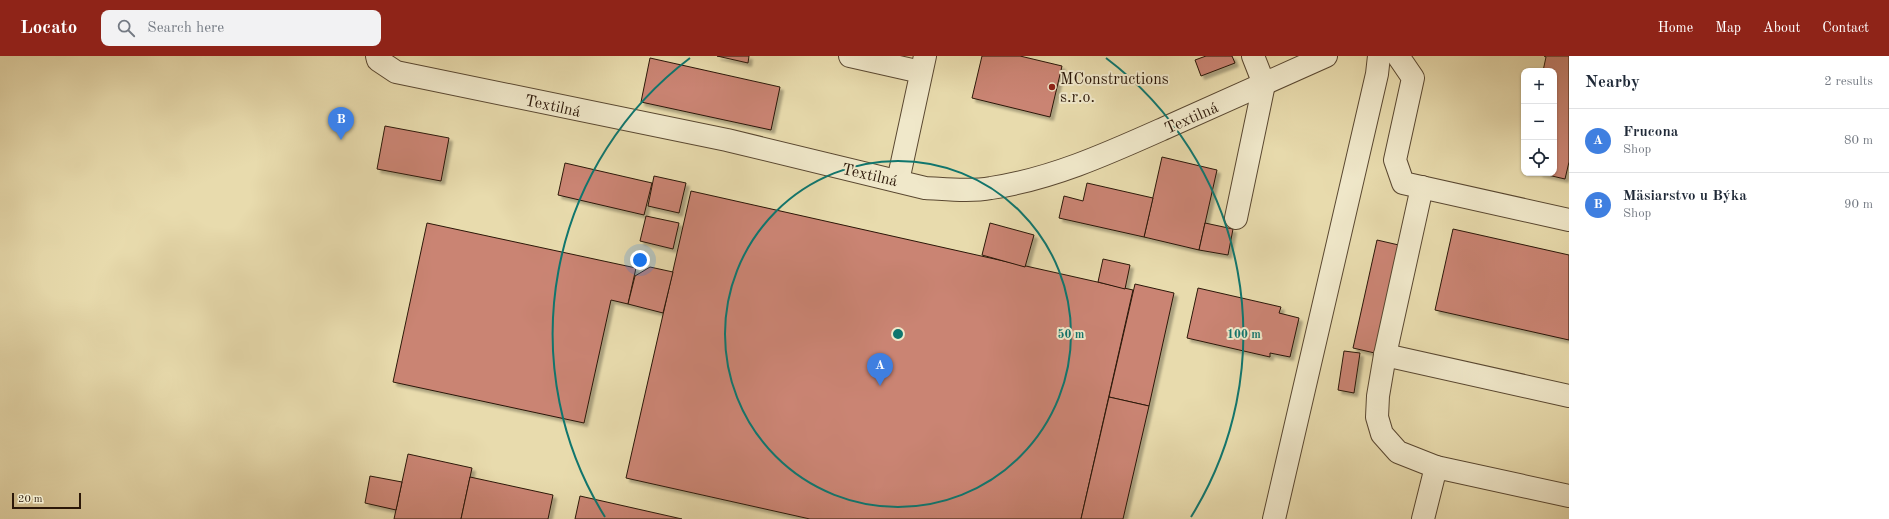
<!DOCTYPE html>
<meta charset="utf-8">
<style>
:root{--surface:#fff;--page:#f2f2f3;--text:#1f2937;--muted:#747a83;--line:#e0e1e3;--accent:#8f2418}
body{margin:0;font-family:"Old Standard TT",serif;background:var(--page);color:var(--text)}
.controls{position:absolute;right:12px;top:12px;display:grid;overflow:hidden;border-radius:8px;box-shadow:0 1px 3px #0004}
.controls button{width:36px;height:36px;display:grid;place-items:center;padding:0;border:0;border-bottom:1px solid var(--line);background:var(--surface);color:var(--text);font:20px sans-serif}
.scale{position:absolute;left:12px;bottom:10px;width:69px;box-sizing:border-box;padding-left:4px;border:2px solid #2b1708;border-top:0;font-size:11px;line-height:14px;white-space:nowrap;color:#2b1708;-webkit-text-stroke:3px #f0e8ca;paint-order:stroke}
.you{position:absolute;left:640px;top:204px;width:14px;height:14px;margin:-10px;border:3px solid #fff;border-radius:50%;background:#1a73e8;box-shadow:0 0 0 6px #1a73e833}
.badge{display:grid;place-items:center;width:26px;height:26px;border-radius:50%;background:var(--accent);color:#fff;font-size:13px;font-weight:700}
.pin{position:absolute;translate:-50% -33px;filter:drop-shadow(0 1px 2px #0008)}
.pin::after{content:'';position:absolute;top:21px;width:14px;height:12px;background:inherit;clip-path:polygon(0 0,100% 0,50% 100%)}
.list{margin:0;padding:0;list-style:none}
h2{display:flex;justify-content:space-between;align-items:center;height:52px;margin:0;padding:0 16px;font-size:17px}
h2 small{font-size:13px;font-weight:400;color:var(--muted)}
.list li{display:grid;grid-template-columns:26px 1fr auto;gap:12px;align-items:center;box-sizing:border-box;height:64px;padding:0 16px;border-top:1px solid var(--line)}
.list b{display:block;font-size:15px;white-space:nowrap}
.list p{margin:0;font-size:13px;white-space:nowrap;color:var(--muted)}
.list em{font-size:13px;font-style:normal;color:var(--muted)}
.icon{flex:none;width:22px;height:22px;fill:none;stroke:currentColor;stroke-width:2;stroke-linecap:round;stroke-linejoin:round}
.map{position:relative;flex:none;width:1569px;height:463px;overflow:hidden}
header{display:flex;align-items:center;gap:24px;box-sizing:border-box;height:56px;padding:0 20px;background:var(--accent);color:#fff}
header strong{font-size:19px}
nav{display:flex;gap:22px;margin-inline-start:auto;font-size:14px}
.search{width:280px;height:36px;background:var(--page);display:flex;align-items:center;gap:10px;box-sizing:border-box;padding:0 14px;border-radius:8px;color:var(--muted);font-size:15px}
main{display:flex}
aside{flex:1;background:var(--surface)}
.map>svg:first-child{display:block}
</style>
<header>
<strong>Locato</strong>
<div class="search"><svg class="icon" aria-label="search" viewBox="0 0 24 24"><circle cx="10" cy="10" r="6"/><path d="M15 15l6 6"/></svg>Search here</div>
<nav><a>Home</a><a>Map</a><a>About</a><a>Contact</a></nav>
</header>
<main>
<div class="map">
<svg width="1569" height="463" viewBox="0 0 1569 463">
<defs>
<filter id="shadow"><feDropShadow dx="3.5" dy="3.5" stdDeviation="1" flood-color="#0004"/></filter>
</defs>
<rect width="100%" height="100%" fill="#e8dbad"/>
<filter id="stains"><feTurbulence type="fractalNoise" baseFrequency=".005" numOctaves="4"/><feColorMatrix values="0 0 0 0 .2 0 0 0 0 .09 0 0 0 0 .02 0 0 0 .5 -.17"/></filter>
<radialGradient id="worn" r=".72"><stop offset=".6" stop-color="#630" stop-opacity="0"/><stop offset="1" stop-color="#630" stop-opacity=".3"/></radialGradient>
<!-- building -->
<g fill="#ca8473" stroke="#2b1708" filter="url(#shadow)">
<path d="M 717,0 L 749,0 L 748,7 Z"/>
<path d="M 982,0 L 1020,0 L 1062,10 L 1050,61 L 972,42 Z"/>
<path d="M 1206,0 L 1232,0 L 1235,7 L 1201,20 L 1195,4 Z"/>
<path d="M 1544,0 L 1569,0 L 1569,106 L 1565,123 L 1539,117 L 1554,117 L 1554,15 L 1543,15 L 1546,1 Z"/>
<path d="M 650,2 L 780,31 L 771,74 L 641,46 Z"/>
<path d="M 385,70 L 449,82 L 441,125 L 377,113 Z"/>
<path d="M 1162,101 L 1217,114 L 1199,194 L 1144,181 Z"/>
<path d="M 565,107 L 652,127 L 644,159 L 558,139 Z"/>
<path d="M 654,120 L 686,127 L 679,157 L 648,150 Z"/>
<path d="M 1087,127 L 1153,142 L 1144,181 L 1059,162 L 1064,140 L 1083,145 Z"/>
<path d="M 691,135 L 1133,234 L 1081,463 L 810,463 L 626,422 Z"/>
<path d="M 646,160 L 679,167 L 673,193 L 640,185 Z"/>
<path d="M 427,167 L 636,212 L 628,248 L 611,244 L 584,367 L 393,326 Z"/>
<path d="M 990,167 L 1034,179 L 1025,211 L 982,199 Z"/>
<path d="M 1205,167 L 1233,173 L 1228,199 L 1199,194 Z"/>
<path d="M 1453,173 L 1569,199 L 1569,284 L 1435,254 Z"/>
<path d="M 1377,184 L 1403,190 L 1379,298 L 1353,292 Z"/>
<path d="M 1103,203 L 1130,209 L 1125,233 L 1098,226 Z"/>
<path d="M 650,211 L 673,216 L 663,257 L 628,248 L 635,220 Z"/>
<path d="M 1135,228 L 1174,237 L 1149,350 L 1109,341 Z"/>
<path d="M 1198,232 L 1281,251 L 1279,257 L 1299,262 L 1290,301 L 1270,297 L 1270,301 L 1187,282 Z"/>
<path d="M 1344,295 L 1360,297 L 1354,337 L 1338,334 Z"/>
<path d="M 1109,341 L 1149,350 L 1123,463 L 1081,463 Z"/>
<path d="M 408,398 L 472,412 L 461,463 L 394,463 Z"/>
<path d="M 370,420 L 402,426 L 396,454 L 365,447 Z"/>
<path d="M 470,421 L 553,439 L 548,463 L 461,463 Z"/>
<path d="M 580,440 L 682,463 L 575,463 Z"/>
</g>
<g fill="none" stroke-linecap="round" stroke-linejoin="round">
<!-- minor casing -->
<g stroke="#5a4831" stroke-width="24">
<g id="minor">
<path d="M 377,0 L 378,4 L 396,16 L 727,84 L 925,132 C 946,133 970,136 991,132 C 1052,123 1109,97 1165,72 C 1219,48 1273,24 1326,0"/>
<path d="M 850,0 L 921,16"/>
<path d="M 1398,0 L 1413,22 L 1395,104 L 1403,127 L 1569,164"/>
<path d="M 898,125 L 925,0"/>
<path d="M 1422,131 L 1385,299 L 1378,340 L 1377,361 L 1382,378 L 1398,396 L 1436,411"/>
<path d="M 1236,162 L 1264,28 L 1253,0"/>
<path d="M 1385,299 L 1569,340"/>
<path d="M 1274,463 L 1377,18 L 1379,0"/>
<path d="M 1423,463 L 1436,411 L 1569,440"/>
</g>
</g>
<!-- minor -->
<use href="#minor" stroke="#f0e8ca" stroke-width="22"/>
</g>
<!-- distance rings -->
<g fill="none" stroke="#0f766e" stroke-width="2">
<circle cx="898" cy="278" r="173"/>
<path d="M605 461A346 346 0 0 1 690 2M1106 2A346 346 0 0 1 1191 461"/>
</g>
<!-- markers -->
<circle fill="#8f2418" stroke="#f0e8ca" stroke-width="1.5" cx="1052" cy="31" r="4"/>
<g text-anchor="middle" stroke-width="4" stroke-linejoin="round" paint-order="stroke">
<!-- poi labels -->
<g font-size="16" fill="#2b1708" stroke="#f0e8ca" text-anchor="start">
<text x="1060" y="28">MConstructions<tspan x="1060" dy="18">s.r.o.</tspan></text>
</g>
<!-- street labels -->
<g font-size="16" fill="#2b1708" stroke="#f0e8ca">
<text transform="translate(553 49) rotate(12)" y="6">Textilná</text>
<text transform="translate(1191 61) rotate(-24)" y="6">Textilná</text>
<text transform="translate(870 118) rotate(13)" y="6">Textilná</text>
</g>
</g>
<circle cx="898" cy="278" r="6" fill="#0f766e" stroke="#f0e8ca" stroke-width="2"/>
<g font-size="12" text-anchor="middle" font-weight="bold" fill="#0f766e" stroke="#f0e8ca" stroke-width="4" stroke-linejoin="round" paint-order="stroke">
<text x="1071" y="282">50 m</text>
<text x="1244" y="282">100 m</text>
</g>
<rect width="100%" height="100%" filter="url(#stains)"/>
<rect width="100%" height="100%" fill="url(#worn)"/>
</svg>
<div class="controls">
<button>+</button>
<button>−</button>
<button><svg class="icon" aria-label="locate" viewBox="0 0 24 24"><circle cx="12" cy="12" r="6"/><path d="M12 2v4M12 18v4M2 12h4M18 12h4"/></svg></button>
</div>
<div class="scale">20 m</div>
<div class="you"></div>
<div class="pin badge" style="left:880px;top:330px;background:#3f7fe0">A</div>
<div class="pin badge" style="left:341px;top:84px;background:#3f7fe0">B</div>
</div>
<aside>
<h2>Nearby<small>2 results</small></h2>
<ul class="list">
<li><span class="badge" style="background:#3f7fe0">A</span><div><b>Frucona</b><p>Shop</p></div><em>80 m</em></li>
<li><span class="badge" style="background:#3f7fe0">B</span><div><b>Mäsiarstvo u Býka</b><p>Shop</p></div><em>90 m</em></li>
</ul>
</aside>
</main>
